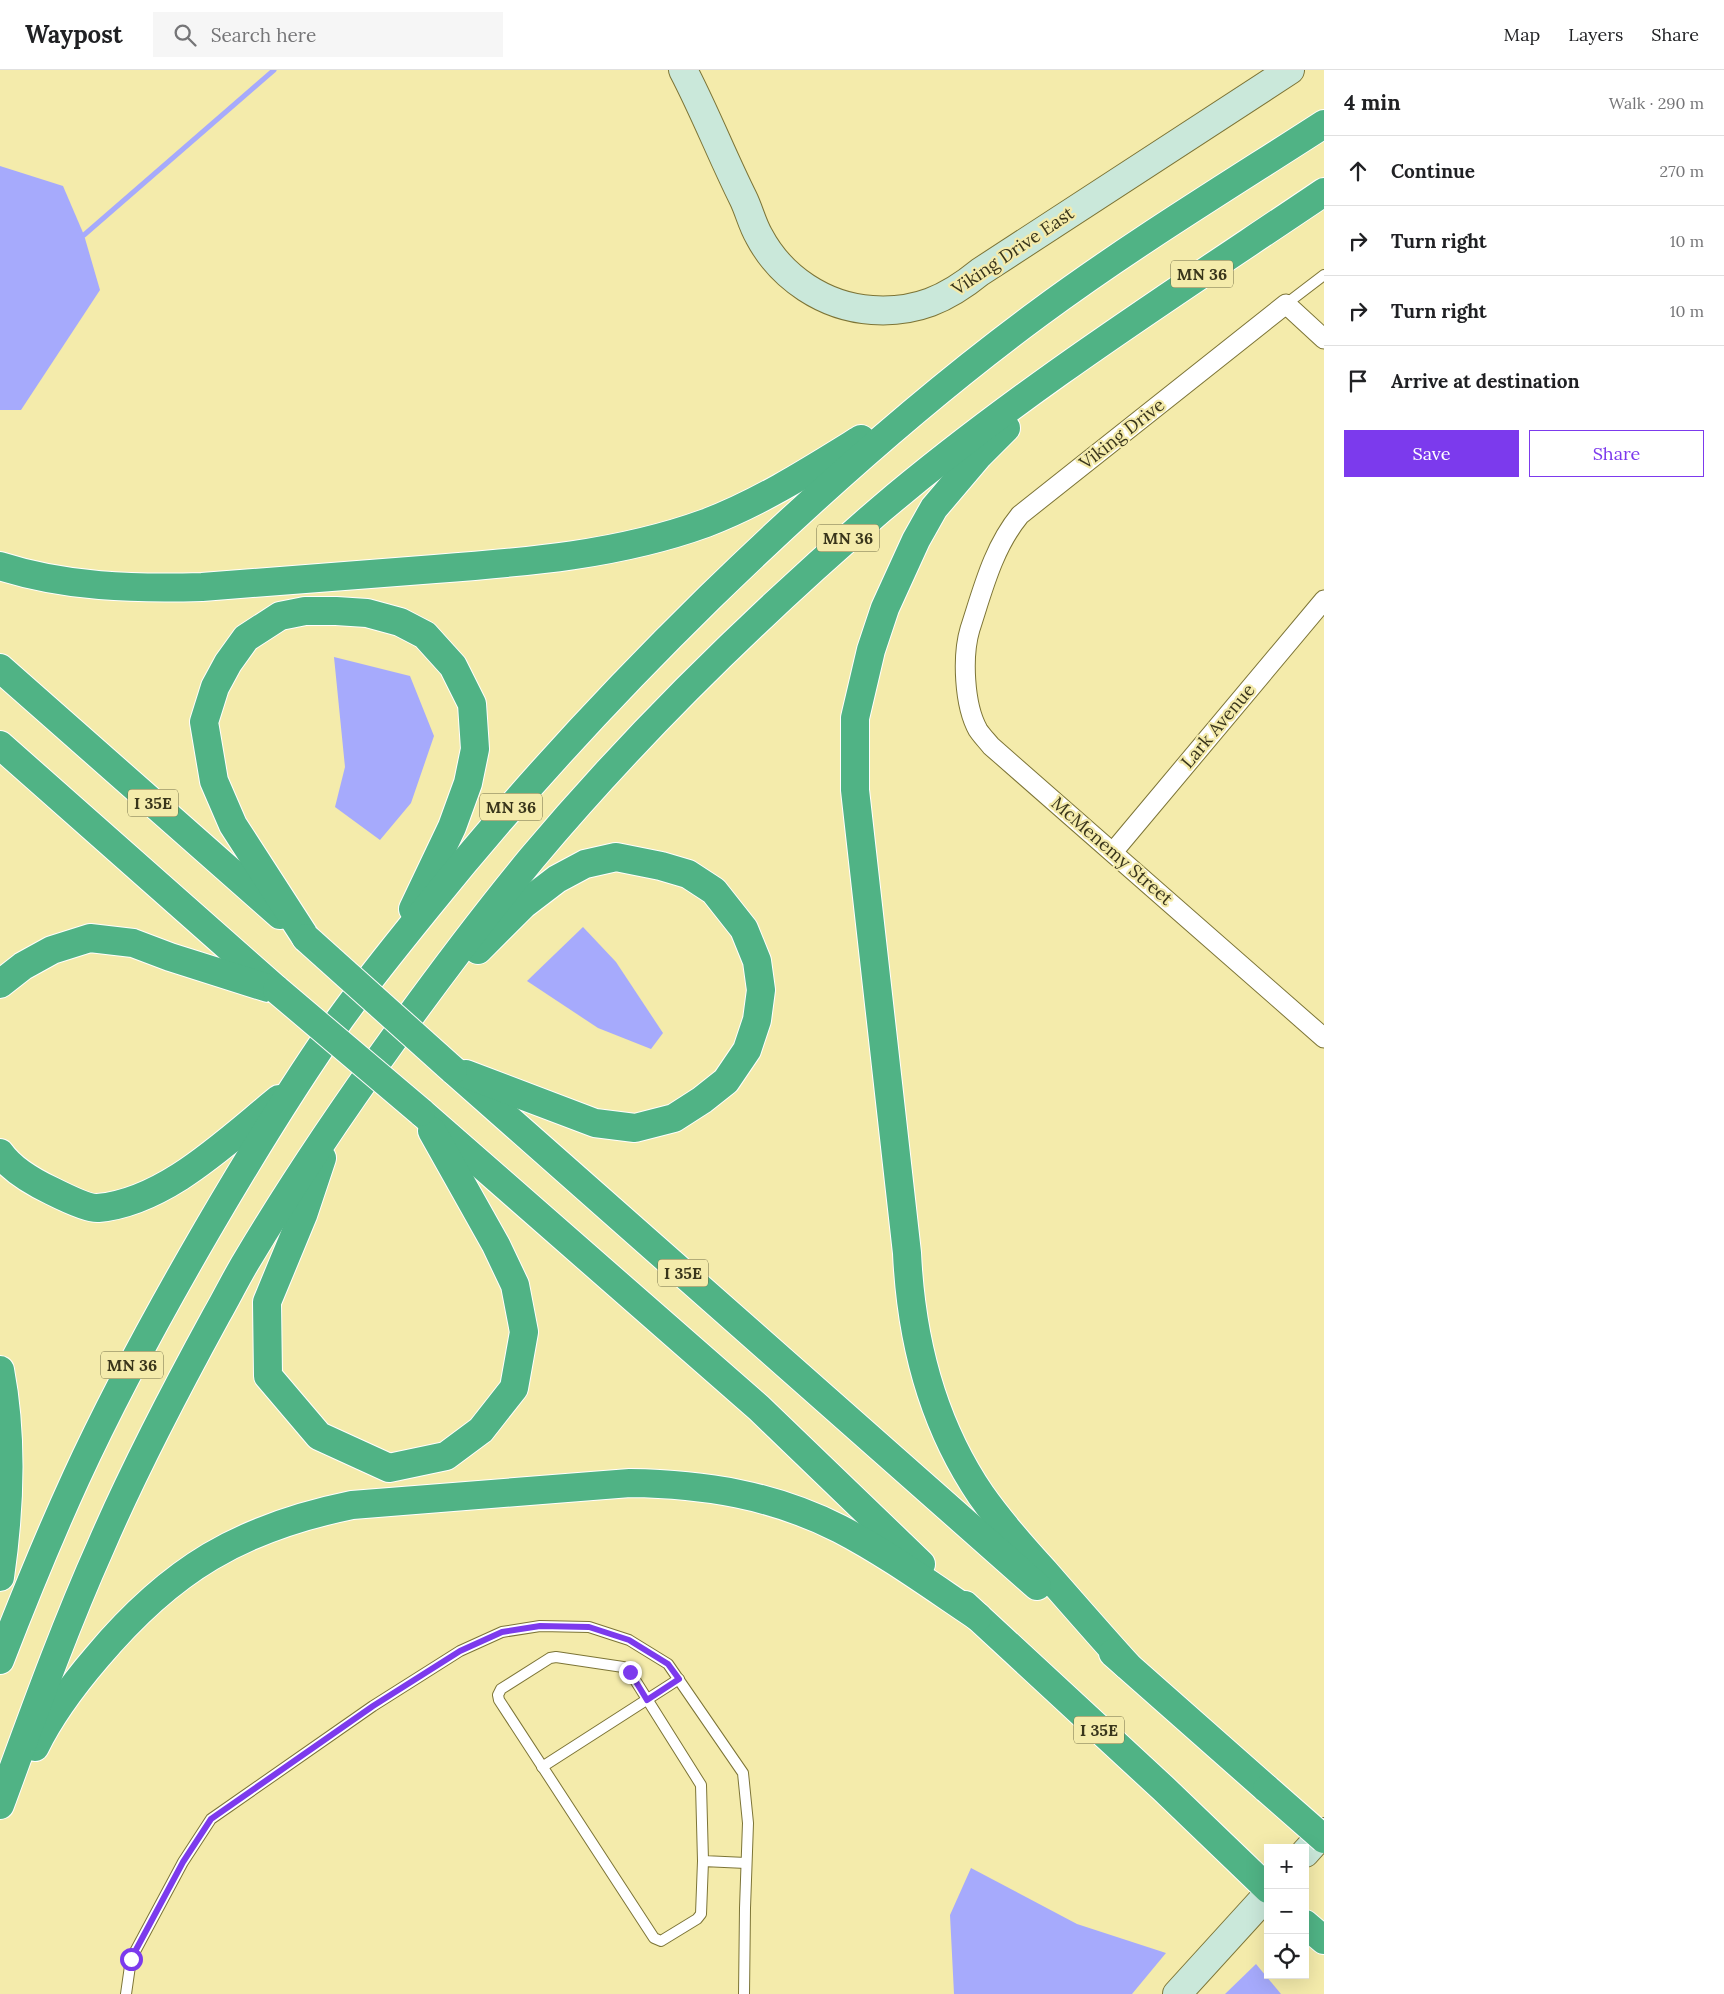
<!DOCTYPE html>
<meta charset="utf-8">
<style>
:root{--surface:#fff;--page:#f6f6f6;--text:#202124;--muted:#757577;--line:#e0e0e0;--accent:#7c3aed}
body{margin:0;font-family:Lora,serif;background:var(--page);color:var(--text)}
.controls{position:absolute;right:15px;bottom:15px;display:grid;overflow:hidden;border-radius:0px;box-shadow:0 5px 20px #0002}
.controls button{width:45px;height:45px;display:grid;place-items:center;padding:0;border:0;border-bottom:1px solid var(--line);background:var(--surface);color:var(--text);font:25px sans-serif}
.stop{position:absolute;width:15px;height:15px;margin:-11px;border:4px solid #7c3aed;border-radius:50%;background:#fff}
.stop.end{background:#7c3aed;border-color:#fff;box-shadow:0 1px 5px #0008}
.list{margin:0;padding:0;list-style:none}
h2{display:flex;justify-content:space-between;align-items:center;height:65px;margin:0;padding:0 20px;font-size:21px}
h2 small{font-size:16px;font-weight:400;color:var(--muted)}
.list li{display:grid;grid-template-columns:32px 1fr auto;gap:15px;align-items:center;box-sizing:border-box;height:70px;padding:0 20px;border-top:1px solid var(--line)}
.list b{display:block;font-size:19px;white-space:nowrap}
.list em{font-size:16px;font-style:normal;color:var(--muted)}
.actions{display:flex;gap:10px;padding:15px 20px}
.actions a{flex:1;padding:11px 0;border:1px solid var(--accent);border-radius:0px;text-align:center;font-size:18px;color:var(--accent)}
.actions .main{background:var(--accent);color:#fff}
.icon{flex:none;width:28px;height:28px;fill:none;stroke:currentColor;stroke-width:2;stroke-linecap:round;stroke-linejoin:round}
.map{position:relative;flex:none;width:1324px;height:1924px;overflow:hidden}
header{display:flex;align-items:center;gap:30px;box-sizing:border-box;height:70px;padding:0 25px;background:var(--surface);border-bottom:1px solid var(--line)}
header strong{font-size:24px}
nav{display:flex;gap:28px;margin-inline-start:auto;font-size:18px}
.search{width:350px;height:45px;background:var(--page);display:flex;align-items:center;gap:12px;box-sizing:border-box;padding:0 18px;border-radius:0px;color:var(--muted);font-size:19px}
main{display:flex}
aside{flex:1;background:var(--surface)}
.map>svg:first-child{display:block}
</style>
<header>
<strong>Waypost</strong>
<div class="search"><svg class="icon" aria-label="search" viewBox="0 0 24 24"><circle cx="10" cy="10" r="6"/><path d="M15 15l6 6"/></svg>Search here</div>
<nav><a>Map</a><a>Layers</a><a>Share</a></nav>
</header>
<main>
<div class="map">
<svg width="1324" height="1924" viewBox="0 0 1324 1924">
<rect width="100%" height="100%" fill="#f4ebab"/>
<!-- water -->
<g fill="#a6aafc">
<path d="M 0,96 L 63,116 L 84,165 L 100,220 L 21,340 L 0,340 Z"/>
<path d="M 334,587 L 410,606 L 434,666 L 411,733 L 380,770 L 335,737 L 345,697 Z"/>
<path d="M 583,857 L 616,892 L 663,963 L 651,979 L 598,958 L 527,911 Z"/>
<path d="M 971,1798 L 1077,1854 L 1166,1883 L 1132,1924 L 954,1924 L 950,1845 Z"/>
<path d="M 1256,1894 L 1281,1924 L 1225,1924 Z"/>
</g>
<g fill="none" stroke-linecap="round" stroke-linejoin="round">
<!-- stream -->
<path stroke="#a6aafc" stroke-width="5" d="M 84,165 L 274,0"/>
<!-- lane casing -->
<g stroke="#7c7436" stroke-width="12">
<g id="lane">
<path d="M 1286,234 L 1324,205"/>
<path d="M 542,1697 L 679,1609"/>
<path d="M 703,1791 L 701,1844 L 697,1849 L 661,1871 L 654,1868 L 499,1630 L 498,1625 L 501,1619 L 550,1588 L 556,1587 L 623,1597 L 630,1602 L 701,1715 L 703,1791 L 746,1793"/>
<path d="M 126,1924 L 131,1889 L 183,1792 L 211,1749 L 373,1636 L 460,1581 L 502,1562 L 540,1556 L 589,1557 L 629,1570 L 668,1594 L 743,1703 L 748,1753 L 745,1838 L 744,1924"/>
</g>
</g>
<!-- street casing -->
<g stroke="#7c7436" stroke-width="21">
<g id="street">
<path d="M 1324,269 L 1286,234 L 1020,445 C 993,478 983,519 970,559 C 962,586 964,635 978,660 C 982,666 987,671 991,676 L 1324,968"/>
<path d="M 1113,782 L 1324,530"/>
</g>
</g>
<!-- secondary casing -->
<g stroke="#7c7436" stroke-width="30">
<g id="secondary">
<path d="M 683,0 C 705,42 722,86 743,128 C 749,140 752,154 759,166 C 781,208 825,237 872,240 C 916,243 947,229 980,202 L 1290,0"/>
<path d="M 1305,1783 L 1324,1762"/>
<path d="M 1177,1924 L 1268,1824"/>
</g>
</g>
<!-- highway casing -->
<g stroke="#fff" stroke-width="30">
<g id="highway">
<path d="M 1006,358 L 979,385 L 934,438 L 916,470 L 885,538 L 871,580 L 855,648 L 855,720 L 907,1183 C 911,1269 932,1353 981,1425 C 1000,1452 1022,1477 1044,1501 C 1071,1532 1099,1564 1127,1595"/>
<path d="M 0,496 C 65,517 134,519 202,517 C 280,511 358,505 435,499 C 527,492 618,485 706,453 C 761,432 811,400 861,369"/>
<path d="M 0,598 L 280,845"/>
<path d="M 0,675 L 277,920"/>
<path d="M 306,868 L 233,755 L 214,711 L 204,652 L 215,617 L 228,593 L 246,568 L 280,546 L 305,541 L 336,541 L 367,543 L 400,552 L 425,565 L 453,596 L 472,634 L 475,679 L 468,713 L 452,757 L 413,839"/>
<path d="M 0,914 L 23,896 L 52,880 L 90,868 L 133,873 L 170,887 L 268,918"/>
<path d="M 453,1000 L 1037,1516"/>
<path d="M 466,1004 L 595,1053 L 635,1058 L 674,1048 L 702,1030 L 726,1011 L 747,980 L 757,950 L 761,920 L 757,891 L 744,859 L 714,821 L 688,804 L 661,796 L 616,787 L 585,794 L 557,809 L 523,835 L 478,880"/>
<path d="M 421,1042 L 759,1338 L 921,1494"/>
<path d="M 0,1083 C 12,1100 33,1112 52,1121 C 62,1126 88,1139 98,1138 C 166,1132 228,1070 279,1029"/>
<path d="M 322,1088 L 303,1145 L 267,1232 L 268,1306 L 319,1366 L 389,1398 L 446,1386 L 481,1360 L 514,1318 L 524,1262 L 515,1215 L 496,1175 L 432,1061"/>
<path d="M 0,1300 C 13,1368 10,1438 0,1507"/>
<path d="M 965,1535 L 1164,1719 L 1268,1819"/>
<path d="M 1113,1583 L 1267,1719"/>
<path d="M 0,1590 C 24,1528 49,1467 76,1408 C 115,1323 160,1241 207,1160 C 249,1088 292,1017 340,949 C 368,910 399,872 429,835 C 516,727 610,625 709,528 C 813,427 922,329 1039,243 C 1131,175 1228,116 1324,54"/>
<path d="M 35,1677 C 51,1644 73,1615 97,1587 C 171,1499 240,1458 352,1435 L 630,1413 C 704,1414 773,1425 840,1459 C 888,1484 933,1517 978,1547"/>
<path d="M 0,1735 C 32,1648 63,1561 101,1476 C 135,1397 175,1321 216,1246 C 227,1227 236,1208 247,1190 C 293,1113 343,1039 395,967 C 439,906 484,846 532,788 C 637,663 756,547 880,440 C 1019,322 1173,224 1324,122"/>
<path d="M 1305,1854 L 1324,1870"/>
</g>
</g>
<!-- lane -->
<use href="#lane" stroke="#fff" stroke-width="10"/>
<!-- street -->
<use href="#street" stroke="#fff" stroke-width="19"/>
<!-- secondary -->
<use href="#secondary" stroke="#cae8da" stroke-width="28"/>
<!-- highway -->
<use href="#highway" stroke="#50b385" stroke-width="28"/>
<!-- highway-bridge casing -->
<g stroke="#fff" stroke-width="30" stroke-linecap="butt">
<g id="highway-bridge">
<path d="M 306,868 L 453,1000"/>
<path d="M 277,920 L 421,1042"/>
<path d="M 1267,1719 L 1324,1769"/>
</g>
</g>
<!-- highway-bridge -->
<use href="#highway-bridge" stroke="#50b385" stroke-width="28"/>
</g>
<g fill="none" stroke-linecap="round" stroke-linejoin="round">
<!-- route -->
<path stroke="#7c3aed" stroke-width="6" d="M 131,1889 L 183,1792 L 211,1749 L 373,1636 L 460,1581 L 502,1562 L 540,1556 L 589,1557 L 629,1570 L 668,1594 L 679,1609 L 647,1630 L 630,1602"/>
</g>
<g text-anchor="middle" stroke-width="4.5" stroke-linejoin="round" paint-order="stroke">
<!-- shield labels -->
<g fill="#f4ebab" stroke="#716c46" stroke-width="1">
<rect x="1171" y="190.5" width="62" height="27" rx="4"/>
<rect x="817" y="454.5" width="62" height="27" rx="4"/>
<rect x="128" y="719.5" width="50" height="27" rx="4"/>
<rect x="480" y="723.5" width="62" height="27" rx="4"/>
<rect x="658" y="1189.5" width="50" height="27" rx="4"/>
<rect x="101" y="1281.5" width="62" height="27" rx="4"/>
<rect x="1074" y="1646.5" width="50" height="27" rx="4"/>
</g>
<g font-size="16" font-weight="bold" fill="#39351b">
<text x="1202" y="210">MN 36</text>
<text x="848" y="474">MN 36</text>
<text x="153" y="739">I 35E</text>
<text x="511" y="743">MN 36</text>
<text x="683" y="1209">I 35E</text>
<text x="132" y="1301">MN 36</text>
<text x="1099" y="1666">I 35E</text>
</g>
<!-- street labels -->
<g font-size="18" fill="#39351b" stroke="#f4ebab">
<text transform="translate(1013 181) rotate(-34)" y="6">Viking Drive East</text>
<text transform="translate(1122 364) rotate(-38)" y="6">Viking Drive</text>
<text transform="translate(1218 656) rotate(-50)" y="6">Lark Avenue</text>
<text transform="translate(1112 781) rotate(41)" y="6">McMenemy Street</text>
</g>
</g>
</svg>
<div class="controls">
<button>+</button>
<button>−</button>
<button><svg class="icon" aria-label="locate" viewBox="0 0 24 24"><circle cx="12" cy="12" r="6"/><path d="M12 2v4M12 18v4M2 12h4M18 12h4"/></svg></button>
</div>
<div class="stop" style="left:131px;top:1889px"></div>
<div class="stop end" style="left:630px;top:1602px"></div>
</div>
<aside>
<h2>4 min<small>Walk · 290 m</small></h2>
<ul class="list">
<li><svg class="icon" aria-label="ahead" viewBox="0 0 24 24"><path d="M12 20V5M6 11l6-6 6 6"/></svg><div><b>Continue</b></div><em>270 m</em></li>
<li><svg class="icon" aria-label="right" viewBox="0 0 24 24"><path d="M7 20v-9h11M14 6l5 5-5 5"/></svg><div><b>Turn right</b></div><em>10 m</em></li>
<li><svg class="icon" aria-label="right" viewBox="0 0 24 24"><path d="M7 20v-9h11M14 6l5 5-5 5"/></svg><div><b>Turn right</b></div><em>10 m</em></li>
<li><svg class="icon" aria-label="arrive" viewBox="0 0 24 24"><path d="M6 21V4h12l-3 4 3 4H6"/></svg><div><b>Arrive at destination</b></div></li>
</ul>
<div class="actions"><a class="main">Save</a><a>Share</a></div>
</aside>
</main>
